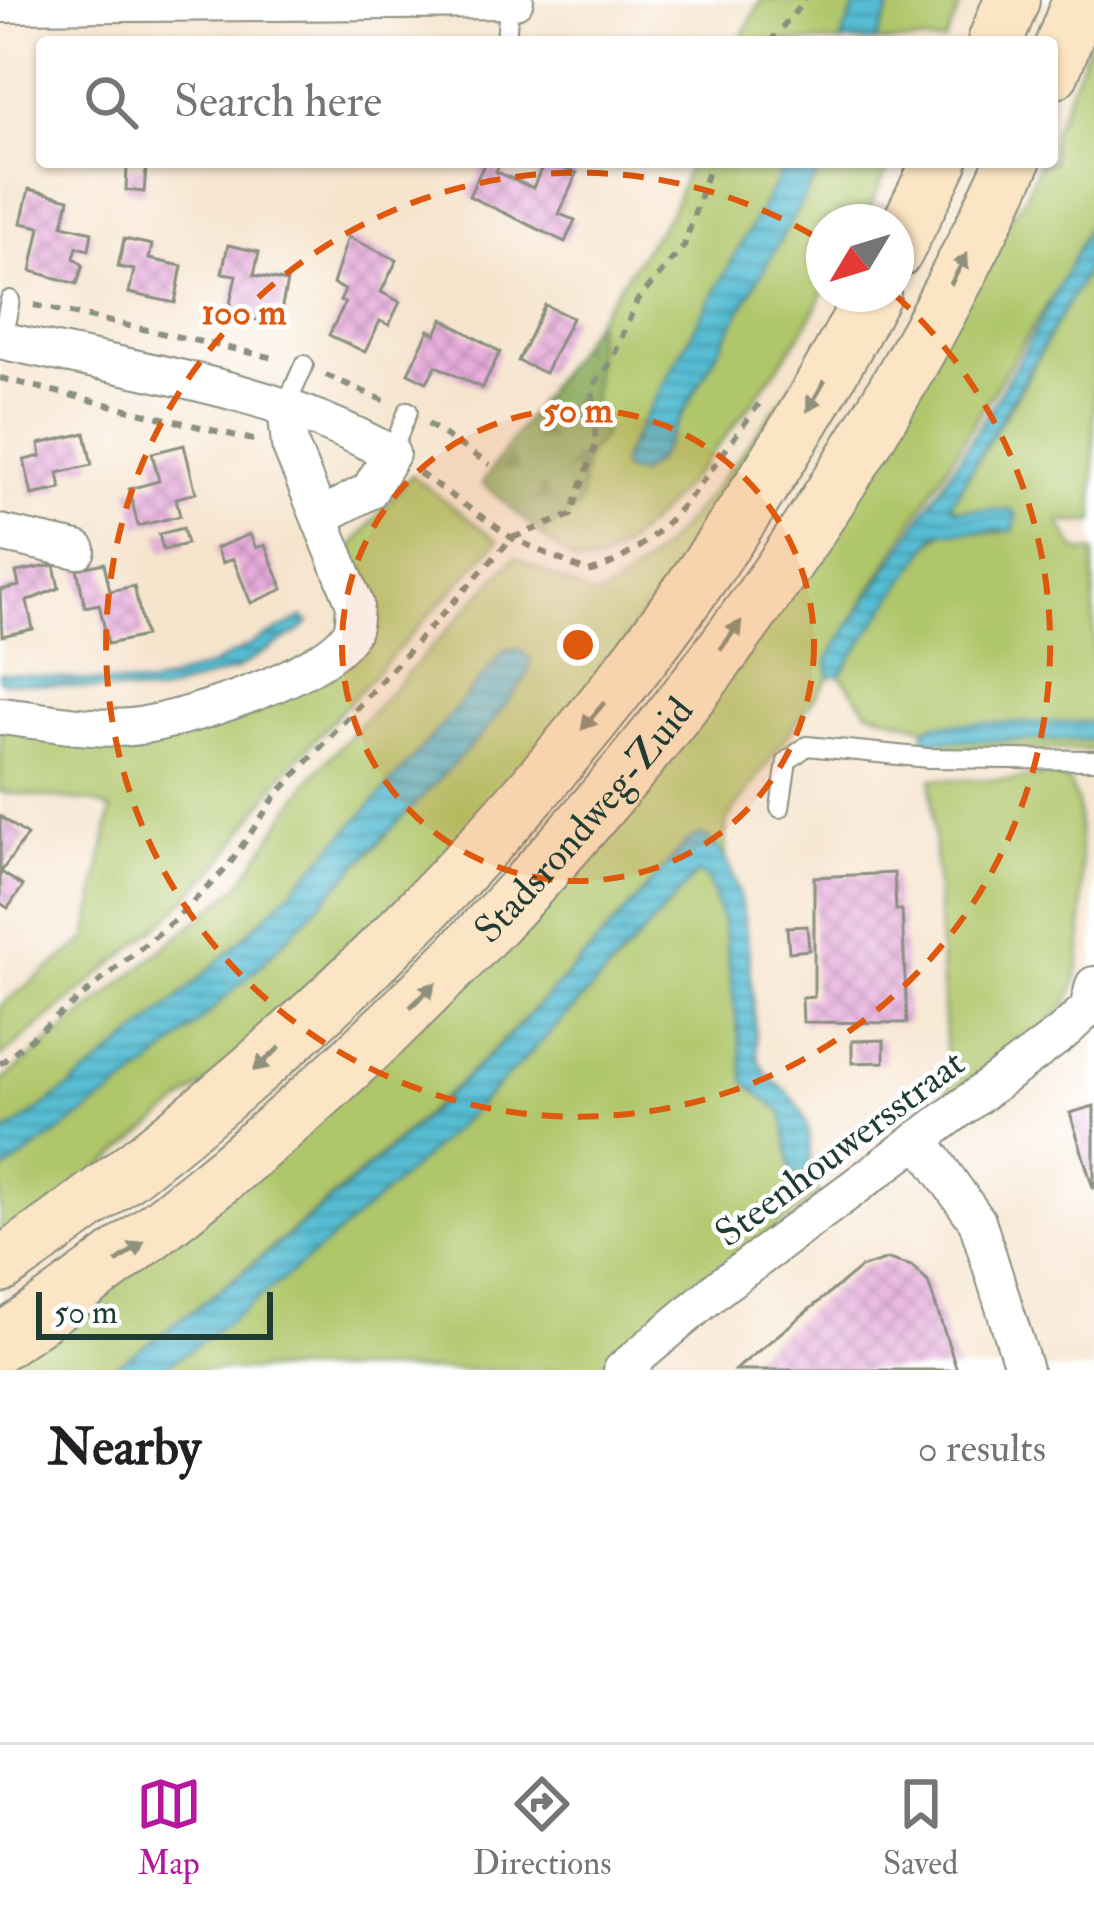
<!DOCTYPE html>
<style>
:root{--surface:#fff;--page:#f2f2f2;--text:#202124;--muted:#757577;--line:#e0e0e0;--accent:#b5179e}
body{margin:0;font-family:"IM FELL Double Pica",serif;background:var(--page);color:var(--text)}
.compass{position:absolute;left:806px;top:204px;width:108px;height:108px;border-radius:50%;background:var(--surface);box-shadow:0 3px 9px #0004;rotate:232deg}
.scale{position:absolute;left:36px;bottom:30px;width:237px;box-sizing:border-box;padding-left:12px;border:6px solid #1f3d34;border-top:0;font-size:33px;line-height:42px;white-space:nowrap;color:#1f3d34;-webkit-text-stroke:9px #fff;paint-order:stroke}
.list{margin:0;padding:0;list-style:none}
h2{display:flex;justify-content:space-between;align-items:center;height:156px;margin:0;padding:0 48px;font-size:51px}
h2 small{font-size:39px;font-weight:400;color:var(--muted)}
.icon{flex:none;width:66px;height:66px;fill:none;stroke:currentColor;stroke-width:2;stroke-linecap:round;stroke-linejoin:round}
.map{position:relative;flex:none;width:1094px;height:1370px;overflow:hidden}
.search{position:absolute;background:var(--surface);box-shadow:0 3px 9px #0004;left:36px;right:36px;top:36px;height:132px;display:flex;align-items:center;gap:30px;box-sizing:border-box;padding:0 42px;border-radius:12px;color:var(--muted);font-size:45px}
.sheet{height:372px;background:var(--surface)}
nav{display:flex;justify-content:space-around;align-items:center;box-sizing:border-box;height:168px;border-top:3px solid var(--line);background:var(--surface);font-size:33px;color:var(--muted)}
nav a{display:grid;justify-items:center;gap:6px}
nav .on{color:var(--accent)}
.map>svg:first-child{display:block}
</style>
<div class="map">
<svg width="1094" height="1370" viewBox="0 0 1094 1370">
<defs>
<pattern id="forest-firs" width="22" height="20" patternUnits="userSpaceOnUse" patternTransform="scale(3)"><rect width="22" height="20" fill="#8cab5e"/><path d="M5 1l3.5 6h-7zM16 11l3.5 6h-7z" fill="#728c4e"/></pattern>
<pattern id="water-rules" width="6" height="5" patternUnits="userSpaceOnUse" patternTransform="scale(3)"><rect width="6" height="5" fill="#56bdd4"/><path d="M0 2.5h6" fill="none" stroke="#479bad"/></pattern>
<pattern id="building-cross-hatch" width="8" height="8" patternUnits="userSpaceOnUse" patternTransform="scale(3)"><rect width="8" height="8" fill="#e8acdc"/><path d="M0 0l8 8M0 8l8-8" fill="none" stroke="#bb8db3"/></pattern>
</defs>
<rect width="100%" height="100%" fill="#fff"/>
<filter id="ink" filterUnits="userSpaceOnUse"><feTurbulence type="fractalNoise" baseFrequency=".00833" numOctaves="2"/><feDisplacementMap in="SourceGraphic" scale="24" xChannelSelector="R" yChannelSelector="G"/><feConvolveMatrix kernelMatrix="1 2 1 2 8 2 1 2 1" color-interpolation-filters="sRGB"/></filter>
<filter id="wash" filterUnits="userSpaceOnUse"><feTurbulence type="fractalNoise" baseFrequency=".004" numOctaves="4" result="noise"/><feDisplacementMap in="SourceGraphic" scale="48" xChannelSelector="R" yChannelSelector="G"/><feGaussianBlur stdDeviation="2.7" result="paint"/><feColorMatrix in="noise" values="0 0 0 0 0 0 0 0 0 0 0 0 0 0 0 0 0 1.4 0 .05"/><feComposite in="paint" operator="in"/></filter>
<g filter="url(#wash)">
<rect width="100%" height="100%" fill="#f6e4cd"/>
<!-- grass -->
<g fill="#b0c66a" stroke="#68824f" stroke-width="3">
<path d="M 761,0 L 858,0 L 840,42 L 739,42 Z"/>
<path d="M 893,0 L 963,0 L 945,42 L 876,42 Z"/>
<path d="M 1094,29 L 1094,213 L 1070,267 L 828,659 L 829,677 L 726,822 L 725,857 L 700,835 L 686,843 C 521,1036 353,1189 152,1342 L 110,1370 L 0,1370 L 0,1362 L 470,979 L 1024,199 L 1040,162 L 1052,162 L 1052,135 Z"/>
<path d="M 690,162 L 787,162 L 622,459 L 656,461 L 824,162 L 891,162 L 863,222 L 824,222 C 824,243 830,276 822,295 C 800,349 652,540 601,561 C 591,565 584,564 574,562 L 540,534 L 579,507 L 586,456 L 603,435 L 593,412 L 596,319 L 672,210 Z"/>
<path d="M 1094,252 L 1094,522 L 1059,522 L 1077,551 L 1094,552 L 1094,722 L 925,728 L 867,710 L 840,675 L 922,551 L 946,530 L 1002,533 L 1011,510 L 956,509 L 951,504 L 1026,381 Z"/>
<path d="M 825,341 L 754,471 L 490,818 L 317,993 L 0,1249 L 0,1174 L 149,1068 L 263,963 L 386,836 L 505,650 C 357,829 194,1007 0,1137 L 0,1083 L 238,887 L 310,779 L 515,557 L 594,597 C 665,574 776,405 825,341 Z"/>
<path d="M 411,475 L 498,541 L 284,773 L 222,861 L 168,918 L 0,1058 L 0,1006 L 87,940 L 111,810 L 93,802 L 0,792 L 0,728 C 65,728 174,740 232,720 C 284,703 331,663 374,631 L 374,618 L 349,550 Z"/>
<path d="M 926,740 L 1094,740 L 1094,750 L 927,749 Z"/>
<path d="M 1053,774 L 1069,782 L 1078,804 C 1079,849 1093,972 1065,1005 C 1036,1041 986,1068 948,1096 L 931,779 L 1013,780 Z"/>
<path d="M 696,874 L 707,876 L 723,922 L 745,1082 L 783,1114 L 803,1176 L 820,1193 L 599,1370 L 161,1370 C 360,1219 533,1065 696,874 Z"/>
</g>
<!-- forest -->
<path fill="url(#forest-firs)" stroke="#567449" stroke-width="3" d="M 596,319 L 593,412 L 604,435 L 586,456 L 579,507 L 540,534 L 482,483 Z"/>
<!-- water -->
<g fill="url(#water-rules)" stroke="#3a7d84" stroke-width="3">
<path d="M 858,0 L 893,0 L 876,42 L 840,42 Z"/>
<path d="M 787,162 L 824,162 L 656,461 L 639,474 L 622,470 L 622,459 Z"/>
<path d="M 1094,213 L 1094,252 L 1082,279 L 951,504 L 956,509 L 1011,510 L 1017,515 L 1013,531 L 938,532 L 840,675 L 829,677 L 828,659 C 921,515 1025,370 1094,213 Z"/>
<path d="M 303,617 L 309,623 L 302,629 L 235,670 L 157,694 L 0,681 L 0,673 L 148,686 L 210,666 Z"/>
<path d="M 518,649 L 531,660 L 525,679 L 486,730 L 263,963 L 149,1068 L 0,1174 L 0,1137 C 194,1007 357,829 505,650 Z"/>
<path d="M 1094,722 L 1094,740 L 926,740 L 923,733 L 932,724 Z"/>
<path d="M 700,835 C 753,853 751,1003 757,1052 C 762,1094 818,1080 809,1172 L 792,1175 L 783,1114 L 745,1082 L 723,922 L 707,877 L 696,874 C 535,1056 363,1232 161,1370 L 110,1370 C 326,1222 517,1042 686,843 Z"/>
</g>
<g id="blocks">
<!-- building -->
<g fill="url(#building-cross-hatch)">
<path d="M 485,162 L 500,162 L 496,172 L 533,188 L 544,162 L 577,173 L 559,214 L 575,220 L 565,242 L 469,196 Z"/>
<path d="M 127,167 L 146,168 L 144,192 L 126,190 Z"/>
<path d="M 29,189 L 69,199 L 63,225 L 92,232 L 89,250 L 77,247 L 74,258 L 83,265 L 77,284 L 31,271 L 40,227 L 21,223 Z"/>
<path d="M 348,237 L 397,260 L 381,292 L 400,302 L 389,325 L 380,321 L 365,352 L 329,335 L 345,303 L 340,301 L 345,290 L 333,284 Z"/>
<path d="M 124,239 L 152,245 L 149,259 L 182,266 L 175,303 L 129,293 L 134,270 L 118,267 Z"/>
<path d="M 228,245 L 259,252 L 254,275 L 287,282 L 278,325 L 228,314 L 236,275 L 222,273 Z"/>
<path d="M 545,305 L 572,318 L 545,373 L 518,361 Z"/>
<path d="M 443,319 L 500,352 L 482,388 L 436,366 L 427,382 L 408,373 L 429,330 L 436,334 Z"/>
<path d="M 85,433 L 92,465 L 58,473 L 61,489 L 32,495 L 24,460 L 41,456 L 39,444 Z"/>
<path d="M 184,445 L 196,493 L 176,498 L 180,516 L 138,526 L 129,489 L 159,481 L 152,453 Z"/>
<path d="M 183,528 L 187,544 L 163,550 L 159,534 Z"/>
<path d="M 250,534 L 256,548 L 265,545 L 283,589 L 251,603 L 233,559 L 222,563 L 216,548 Z"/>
<path d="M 104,563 L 110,591 L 134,586 L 145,636 L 108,644 L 99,604 L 85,607 L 77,569 Z"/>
<path d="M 54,565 L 59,588 L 27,601 L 33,629 L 2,636 L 0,590 L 19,586 L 16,572 Z"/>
<path d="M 0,816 L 27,835 L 1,872 L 23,886 L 8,908 L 0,903 Z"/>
<path d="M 894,873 L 896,910 L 902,910 L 907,1023 L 803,1022 L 802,998 L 814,997 L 814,877 Z"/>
<path d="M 807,926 L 809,950 L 789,952 L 787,927 Z"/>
<path d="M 884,1040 L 884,1062 L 852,1063 L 852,1041 Z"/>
<path d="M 1094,1106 L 1094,1188 L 1093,1188 L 1070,1113 Z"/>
<path d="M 888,1259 L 912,1266 L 928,1282 L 957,1370 L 735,1370 L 860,1268 Z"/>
</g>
</g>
</g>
<g filter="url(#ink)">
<use href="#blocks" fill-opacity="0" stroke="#8a9080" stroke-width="3"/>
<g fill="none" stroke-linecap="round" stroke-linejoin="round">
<!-- service casing -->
<g stroke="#8a9080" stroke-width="22">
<g id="service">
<path d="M 506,42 L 509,3"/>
<path d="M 2,340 L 10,300"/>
<path d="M 286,406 L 304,365"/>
<path d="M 391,454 L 408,411"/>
<path d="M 780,808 L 787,761 L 807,746 L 928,758 L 1094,760"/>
</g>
</g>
<!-- minor casing -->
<g stroke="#8a9080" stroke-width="40">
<g id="minor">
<path d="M 0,4 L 515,0"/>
<path d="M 0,340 C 131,370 274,387 391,454 L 369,491 L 320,517"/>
<path d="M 0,533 L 77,550"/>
<path d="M 0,716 C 42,720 89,731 131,727 C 179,722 329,675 351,632 C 355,624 354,613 355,604 L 290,445 L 286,406"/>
<path d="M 919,1139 L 977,1221 L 1024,1370"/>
<path d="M 622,1370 L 720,1287 L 1062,1033 L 1088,1009 L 1094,985"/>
</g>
</g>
<!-- secondary casing -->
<g stroke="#8a9080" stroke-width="58">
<g id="secondary">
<path d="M 995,42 L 1012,0"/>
<path d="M 1052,72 L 1080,0"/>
<path d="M 896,251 L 940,162"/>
<path d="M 0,1266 C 360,1018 670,682 873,294"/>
<path id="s1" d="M 0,1343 C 427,1050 798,636 1013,162"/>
</g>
</g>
<!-- path -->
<g stroke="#8a9080" stroke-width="6" stroke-dasharray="9 9" stroke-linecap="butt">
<path d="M 770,42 L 805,0"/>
<path d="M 34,305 L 279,359"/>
<path d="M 326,375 L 385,401"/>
<path d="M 0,378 L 257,441"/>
<path d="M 428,424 L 490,465"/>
<path d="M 419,473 L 512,538 L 588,572 C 667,550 710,467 759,404"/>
<path d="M 0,1064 L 172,922 L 227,868 L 275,797 L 512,538 L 571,515 L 596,444 L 592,387 L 611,362 L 637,301 L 684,246 L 711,162"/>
</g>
<!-- service -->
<use href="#service" stroke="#fff" stroke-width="18"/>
<!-- minor -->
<use href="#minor" stroke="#fff" stroke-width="36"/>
<!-- secondary -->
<use href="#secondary" stroke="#fce5c4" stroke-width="54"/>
</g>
<!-- one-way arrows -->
<defs><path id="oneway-solid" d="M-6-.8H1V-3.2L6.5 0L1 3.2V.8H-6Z" transform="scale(3)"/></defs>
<g fill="#8e917c">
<use href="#oneway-solid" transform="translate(959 269) rotate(-62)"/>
<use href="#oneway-solid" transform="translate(816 396) rotate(120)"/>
<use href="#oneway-solid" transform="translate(731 635) rotate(-54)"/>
<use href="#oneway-solid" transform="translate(593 716) rotate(130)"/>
<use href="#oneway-solid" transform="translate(423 995) rotate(-44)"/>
<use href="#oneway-solid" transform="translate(267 1059) rotate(138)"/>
<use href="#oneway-solid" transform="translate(130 1252) rotate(-37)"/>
</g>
</g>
<!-- distance rings -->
<circle cx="578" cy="645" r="236" fill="#de580e" fill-opacity=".12"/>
<g fill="none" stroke="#de580e" stroke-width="6" stroke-dasharray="21 15">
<circle cx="578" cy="645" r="236"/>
<path d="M894 294A472 472 0 1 1 821 240"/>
</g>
<g text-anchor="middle" stroke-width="9" stroke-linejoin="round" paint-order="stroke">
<!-- street labels -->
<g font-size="39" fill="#1f3d34" stroke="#fff">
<text dy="14" stroke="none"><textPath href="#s1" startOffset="786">Stadsrondweg-Zuid</textPath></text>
<text transform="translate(839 1147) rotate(-37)" y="14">Steenhouwersstraat</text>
</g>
</g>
<circle cx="578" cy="645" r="18" fill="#de580e" stroke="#fff" stroke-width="6"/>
<g font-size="36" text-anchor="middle" font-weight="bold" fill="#de580e" stroke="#fff" stroke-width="9" stroke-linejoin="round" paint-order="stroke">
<text x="244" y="324">100 m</text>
<text x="578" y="422">50 m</text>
</g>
</svg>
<svg class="compass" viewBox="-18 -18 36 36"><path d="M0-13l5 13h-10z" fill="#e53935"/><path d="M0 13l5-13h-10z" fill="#757577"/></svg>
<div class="scale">50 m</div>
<div class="search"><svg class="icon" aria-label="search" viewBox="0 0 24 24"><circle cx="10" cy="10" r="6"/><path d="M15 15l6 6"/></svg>Search here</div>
</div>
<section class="sheet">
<h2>Nearby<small>0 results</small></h2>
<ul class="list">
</ul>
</section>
<nav>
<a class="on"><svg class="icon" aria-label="map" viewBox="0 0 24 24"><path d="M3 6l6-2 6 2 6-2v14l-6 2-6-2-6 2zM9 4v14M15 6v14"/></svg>Map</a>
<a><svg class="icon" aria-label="directions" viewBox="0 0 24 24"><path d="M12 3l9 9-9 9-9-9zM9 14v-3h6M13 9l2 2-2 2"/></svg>Directions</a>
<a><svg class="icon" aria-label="saved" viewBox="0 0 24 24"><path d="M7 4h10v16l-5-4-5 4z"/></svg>Saved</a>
</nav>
